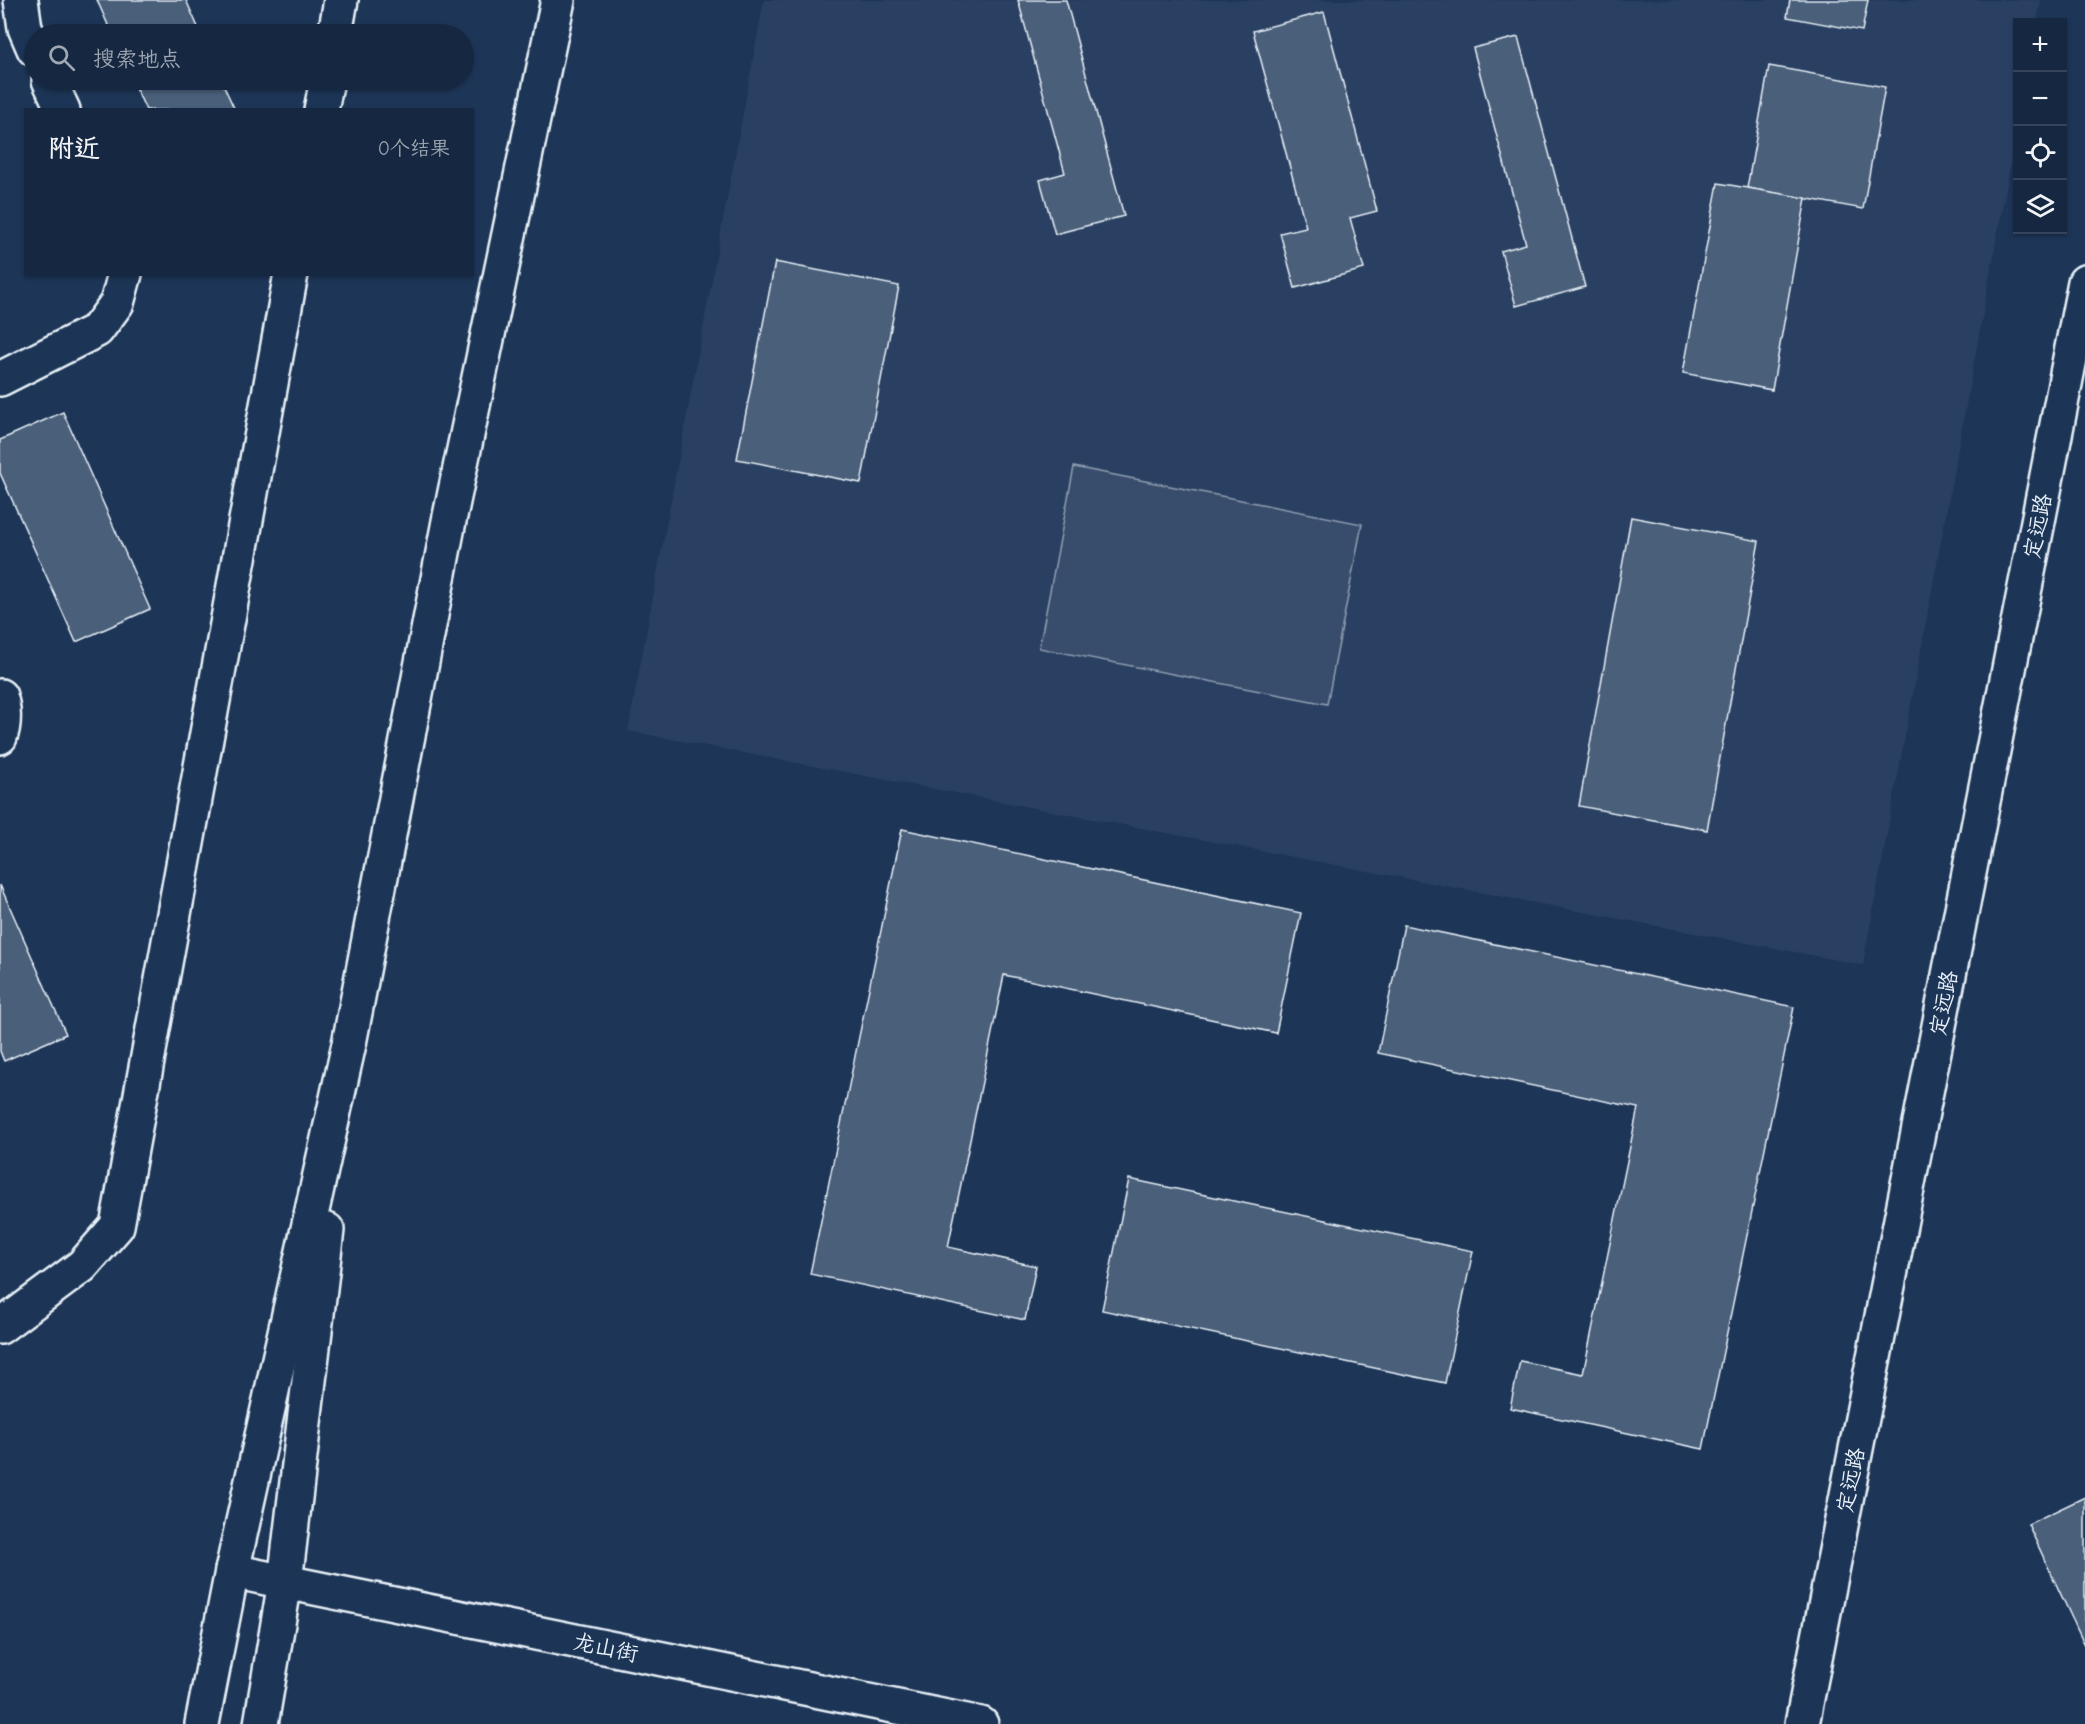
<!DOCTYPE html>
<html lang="zh">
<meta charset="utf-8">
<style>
:root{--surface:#162841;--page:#23344c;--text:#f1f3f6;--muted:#9ea6b1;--line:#35445a}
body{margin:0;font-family:"Comic Neue","LXGW WenKai TC",sans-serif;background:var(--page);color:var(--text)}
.controls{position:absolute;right:18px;top:18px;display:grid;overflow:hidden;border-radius:0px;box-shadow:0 2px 4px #0004}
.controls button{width:54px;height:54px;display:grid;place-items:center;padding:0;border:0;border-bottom:2px solid var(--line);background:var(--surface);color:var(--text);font:30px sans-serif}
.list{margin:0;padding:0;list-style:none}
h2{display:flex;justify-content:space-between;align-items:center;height:78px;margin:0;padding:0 24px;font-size:26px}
h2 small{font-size:20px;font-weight:400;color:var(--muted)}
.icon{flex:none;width:33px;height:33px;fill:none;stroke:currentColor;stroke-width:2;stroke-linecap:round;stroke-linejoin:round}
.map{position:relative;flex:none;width:2085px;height:1724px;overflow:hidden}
.search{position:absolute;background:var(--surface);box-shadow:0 2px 4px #0004;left:24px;top:24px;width:450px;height:66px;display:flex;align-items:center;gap:15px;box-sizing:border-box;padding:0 21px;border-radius:33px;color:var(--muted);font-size:22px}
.panel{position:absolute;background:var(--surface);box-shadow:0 2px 4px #0004;left:24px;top:108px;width:450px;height:168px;border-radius:0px}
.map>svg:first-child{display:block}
</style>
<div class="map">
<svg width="2085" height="1724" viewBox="0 0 2085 1724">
<rect width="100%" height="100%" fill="#1d3557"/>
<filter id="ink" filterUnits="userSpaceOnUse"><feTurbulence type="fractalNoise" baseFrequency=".0167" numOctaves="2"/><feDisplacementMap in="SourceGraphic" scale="12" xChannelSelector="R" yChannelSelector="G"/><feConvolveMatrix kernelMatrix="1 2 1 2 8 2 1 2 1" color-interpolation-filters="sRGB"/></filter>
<g filter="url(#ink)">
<!-- built -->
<path fill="#2a4162" d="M 764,0 L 2041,0 L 2037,22 L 2018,22 L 2017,128 L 1863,965 L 628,731 Z"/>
<!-- green -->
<path fill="#374d6c" stroke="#909fb2" stroke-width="1.5" d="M 1074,467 L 1362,524 L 1327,704 L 1039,648 Z"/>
<!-- building -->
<g fill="#495e7a" stroke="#e8f1f8" stroke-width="1.5">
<path d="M 97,0 L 186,0 L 201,34 L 112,34 Z"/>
<path d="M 1018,0 L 1066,0 L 1124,216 L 1055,234 L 1040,180 L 1065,173 Z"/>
<path d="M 1790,0 L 1868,0 L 1862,31 L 1787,17 Z"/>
<path d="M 1324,12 L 1377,211 L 1350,218 L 1364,269 L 1295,288 L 1280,233 L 1306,227 L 1253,31 Z"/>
<path d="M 1518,37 L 1585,287 L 1516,306 L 1501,251 L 1526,244 L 1473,48 Z"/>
<path d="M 1769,66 L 1885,87 L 1863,209 L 1747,188 Z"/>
<path d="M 132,80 L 221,80 L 235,110 L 146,110 Z"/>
<path d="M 1718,183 L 1806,198 L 1772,390 L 1683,373 Z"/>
<path d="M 775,262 L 899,286 L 861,483 L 737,459 Z"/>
<path d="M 63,412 L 150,609 L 76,642 L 0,473 L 0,440 Z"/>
<path d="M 1631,517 L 1759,541 L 1707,830 L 1579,806 Z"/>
<path d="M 902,829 L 1301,913 L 1276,1033 L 1004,975 L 948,1247 L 1036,1266 L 1025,1320 L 810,1274 Z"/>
<path d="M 0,885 L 66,1034 L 4,1061 L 0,1051 Z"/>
<path d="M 1404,925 L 1794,1007 L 1703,1449 L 1510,1408 L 1520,1361 L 1583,1374 L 1638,1108 L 1378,1053 Z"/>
<path d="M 1129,1179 L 1473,1251 L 1445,1383 L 1102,1310 Z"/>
<path d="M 2085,1497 L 2085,1646 L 2028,1524 Z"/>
</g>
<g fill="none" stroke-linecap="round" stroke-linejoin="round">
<!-- minor casing -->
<g stroke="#e8f1f8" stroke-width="38">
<g id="minor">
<path d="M 21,0 L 25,28 L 34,49"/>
<path d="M 335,34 L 341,0"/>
<path d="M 49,80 L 63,110"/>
<path d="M 321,110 L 327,80"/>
<path d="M 0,379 L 97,330 L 117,303 L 125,274"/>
<path d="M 0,696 C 4,708 5,724 0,737"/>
<path d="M 0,1327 L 82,1266 L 117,1226 L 291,274"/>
<path d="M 232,1571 L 981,1724"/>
<path d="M 1802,1724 L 2085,282"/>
</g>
</g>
<!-- highway casing -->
<g stroke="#e8f1f8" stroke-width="38">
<g id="highway">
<path d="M 202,1724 L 232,1571 L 349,1044 L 449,521 L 558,0"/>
<path d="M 261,1724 L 285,1582 L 327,1230"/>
</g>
</g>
<!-- minor -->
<use href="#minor" stroke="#1d3557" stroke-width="33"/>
<!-- highway -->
<use href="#highway" stroke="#1d3557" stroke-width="33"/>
</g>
</g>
<g text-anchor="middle" stroke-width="4.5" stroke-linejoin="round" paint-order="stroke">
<!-- street labels -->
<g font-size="22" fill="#e8f1f8" stroke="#1d3557">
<text transform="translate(2037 526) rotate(-79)" y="8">定远路</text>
<text transform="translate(1943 1003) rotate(-79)" y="8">定远路</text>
<text transform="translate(1850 1480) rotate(-79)" y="8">定远路</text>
<text transform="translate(606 1647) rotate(12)" y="8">龙山街</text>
</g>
</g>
</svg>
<div class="controls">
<button>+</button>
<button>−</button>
<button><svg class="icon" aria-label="locate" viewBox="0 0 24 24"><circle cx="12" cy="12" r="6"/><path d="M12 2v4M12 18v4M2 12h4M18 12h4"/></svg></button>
<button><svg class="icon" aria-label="layers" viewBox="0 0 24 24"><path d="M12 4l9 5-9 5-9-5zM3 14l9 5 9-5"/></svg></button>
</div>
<div class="search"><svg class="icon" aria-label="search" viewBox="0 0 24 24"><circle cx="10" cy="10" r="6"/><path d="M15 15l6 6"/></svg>搜索地点</div>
<section class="panel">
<h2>附近<small>0个结果</small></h2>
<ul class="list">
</ul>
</section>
</div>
